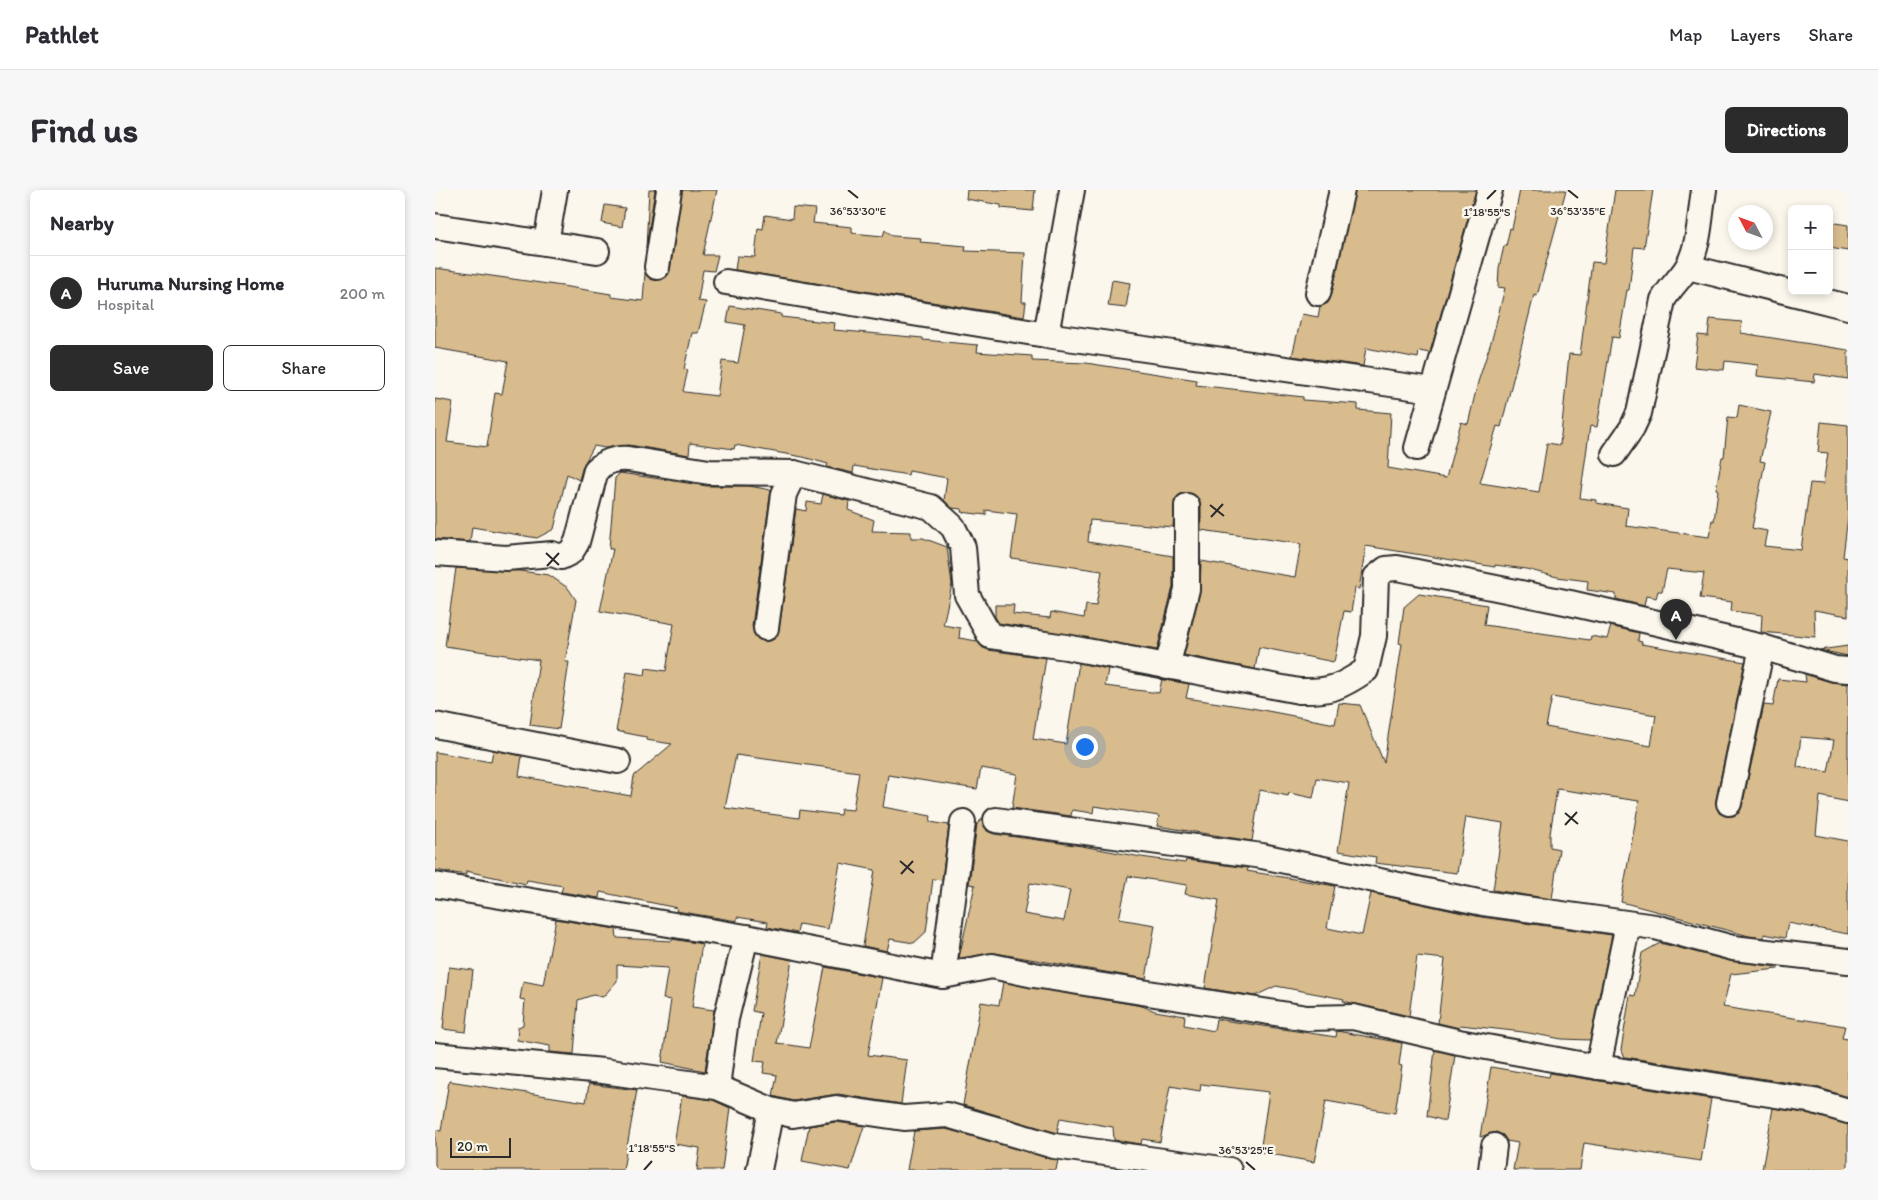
<!DOCTYPE html>
<meta charset="utf-8">
<style>
:root{--surface:#fff;--page:#f7f7f7;--text:#2b2b33;--muted:#7c7c81;--line:#e1e1e2;--accent:#2b2b2b}
body{margin:0;font-family:Itim,sans-serif;background:var(--page);color:var(--text)}
.controls{position:absolute;right:15px;top:15px;display:grid;overflow:hidden;border-radius:8px;box-shadow:0 2px 8px #0003}
.controls button{width:45px;height:45px;display:grid;place-items:center;padding:0;border:0;border-bottom:1px solid var(--line);background:var(--surface);color:var(--text);font:25px sans-serif}
.compass{position:absolute;left:1293px;top:15px;width:45px;height:45px;border-radius:50%;background:var(--surface);box-shadow:0 2px 8px #0003;rotate:311deg}
.scale{position:absolute;left:15px;bottom:12px;width:61px;box-sizing:border-box;padding-left:5px;border:2px solid #2b2b2b;border-top:0;font-size:14px;line-height:18px;white-space:nowrap;color:#2b2b2b;-webkit-text-stroke:4px #fbf7ec;paint-order:stroke}
.you{position:absolute;left:649px;top:556px;width:18px;height:18px;margin:-12px;border:4px solid #fff;border-radius:50%;background:#1a73e8;box-shadow:0 0 0 8px #1a73e833}
.badge{display:grid;place-items:center;width:32px;height:32px;border-radius:50%;background:var(--accent);color:#fff;font-size:16px;font-weight:700}
.pin{position:absolute;translate:-50% -41px;filter:drop-shadow(0 1px 2px #0008)}
.pin::after{content:'';position:absolute;top:26px;width:18px;height:15px;background:inherit;clip-path:polygon(0 0,100% 0,50% 100%)}
.list{margin:0;padding:0;list-style:none}
h2{display:flex;justify-content:space-between;align-items:center;height:65px;margin:0;padding:0 20px;font-size:21px}
h2 small{font-size:16px;font-weight:400;color:var(--muted)}
.list li{display:grid;grid-template-columns:32px 1fr auto;gap:15px;align-items:center;box-sizing:border-box;height:75px;padding:0 20px;border-top:1px solid var(--line)}
.list b{display:block;font-size:19px;white-space:nowrap}
.list p{margin:0;font-size:16px;white-space:nowrap;color:var(--muted)}
.list em{font-size:16px;font-style:normal;color:var(--muted)}
.actions{display:flex;gap:10px;padding:15px 20px}
.actions a{flex:1;padding:11px 0;border:1px solid var(--accent);border-radius:8px;text-align:center;font-size:18px;color:var(--accent)}
.actions .main{background:var(--accent);color:#fff}
.map{position:relative;flex:none;width:1413px;height:980px;overflow:hidden;border-radius:8px}
header{display:flex;align-items:center;gap:30px;box-sizing:border-box;height:70px;padding:0 25px;background:var(--surface);border-bottom:1px solid var(--line)}
header strong{font-size:24px}
nav{display:flex;gap:28px;margin-inline-start:auto;font-size:18px}
.intro{display:flex;align-items:center;justify-content:space-between;box-sizing:border-box;height:120px;padding:0 30px}
h1{margin:0;font-size:35px}
.button{padding:12px 22px;border-radius:8px;background:var(--accent);color:#fff;font-size:18px;font-weight:700}
main{display:flex;gap:30px;padding:0 30px}
aside{flex:1;background:var(--surface);border-radius:8px;box-shadow:0 2px 8px #0003}
.map>svg:first-child{display:block}
</style>
<header>
<strong>Pathlet</strong>
<nav><a>Map</a><a>Layers</a><a>Share</a></nav>
</header>
<div class="intro"><h1>Find us</h1><a class="button">Directions</a></div>
<main>
<aside>
<h2>Nearby<small></small></h2>
<ul class="list">
<li><span class="badge">A</span><div><b>Huruma Nursing Home</b><p>Hospital</p></div><em>200 m</em></li>
</ul>
<div class="actions"><a class="main">Save</a><a>Share</a></div>
</aside>
<div class="map">
<svg width="1413" height="980" viewBox="0 0 1413 980">
<rect width="100%" height="100%" fill="#fbf7ec"/>
<filter id="ink" filterUnits="userSpaceOnUse"><feTurbulence type="fractalNoise" baseFrequency=".02" numOctaves="2"/><feDisplacementMap in="SourceGraphic" scale="10" xChannelSelector="R" yChannelSelector="G"/><feConvolveMatrix kernelMatrix="1 2 1 2 8 2 1 2 1" color-interpolation-filters="sRGB"/></filter>
<g filter="url(#ink)">
<!-- building -->
<g fill="#d9bc8d" stroke="#2b2b2b" fill-rule="evenodd">
<path d="M 214,0 L 220,0 L 211,58 Z"/>
<path d="M 247,0 L 282,0 L 268,65 L 283,65 L 279,81 L 268,80 L 263,111 L 271,112 L 263,143 L 257,143 L 249,179 L 253,180 L 248,201 L 250,202 L 282,206 L 287,171 L 303,173 L 310,135 L 292,132 L 295,116 L 346,124 L 346,127 L 400,133 L 399,140 L 488,148 L 488,150 L 543,155 L 542,162 L 597,166 L 597,171 L 651,173 L 762,190 L 761,195 L 868,207 L 868,210 L 923,214 L 923,220 L 956,223 L 953,278 L 1011,288 L 1026,232 L 1033,234 L 1043,192 L 1057,149 L 1070,98 L 1063,97 L 1064,78 L 1069,56 L 1071,56 L 1075,38 L 1077,39 L 1085,0 L 1131,0 L 1102,106 L 1099,105 L 1066,237 L 1062,236 L 1045,293 L 1104,302 L 1112,253 L 1125,255 L 1134,164 L 1145,165 L 1157,72 L 1169,73 L 1180,0 L 1218,0 L 1209,58 L 1199,57 L 1194,100 L 1192,100 L 1184,148 L 1177,147 L 1162,237 L 1155,236 L 1145,308 L 1161,310 L 1161,313 L 1193,318 L 1191,336 L 1274,347 L 1277,330 L 1279,331 L 1283,300 L 1281,299 L 1287,267 L 1289,267 L 1293,227 L 1302,228 L 1304,215 L 1336,222 L 1325,271 L 1330,272 L 1317,338 L 1332,341 L 1329,356 L 1366,360 L 1375,293 L 1388,294 L 1393,263 L 1383,262 L 1386,232 L 1413,235 L 1413,326 L 1408,367 L 1413,368 L 1413,426 L 1379,420 L 1380,447 L 1326,442 L 1327,425 L 1296,421 L 1297,412 L 1265,408 L 1269,383 L 1232,379 L 1227,401 L 1223,401 L 1221,408 L 1211,406 L 1209,416 L 1181,409 L 1181,404 L 1152,400 L 1153,391 L 1122,387 L 1091,379 L 1060,375 L 1060,377 L 931,356 L 924,399 L 920,398 L 916,422 L 909,421 L 899,472 L 824,457 L 820,479 L 749,465 L 765,402 L 766,371 L 860,387 L 866,354 L 766,340 L 766,316 L 764,309 L 758,304 L 746,304 L 740,309 L 738,337 L 655,330 L 653,352 L 738,366 L 738,397 L 722,460 L 564,433 L 560,427 L 560,415 L 579,415 L 578,424 L 615,428 L 616,422 L 649,428 L 651,415 L 661,416 L 667,381 L 576,368 L 582,324 L 551,320 L 551,325 L 526,322 L 527,319 L 517,318 L 509,310 L 512,288 L 474,281 L 473,285 L 419,276 L 418,283 L 392,277 L 393,274 L 368,267 L 300,255 L 299,259 L 255,253 L 254,265 L 194,255 L 170,258 L 159,256 L 148,276 L 144,290 L 132,284 L 119,339 L 102,348 L 37,337 L 35,352 L 0,349 L 0,209 L 18,212 L 12,252 L 52,257 L 60,203 L 67,204 L 73,171 L 0,158 L 0,78 L 127,96 L 176,104 L 176,107 L 208,111 L 210,83 L 219,90 L 226,90 L 232,86 L 235,80 Z"/>
<path d="M 532,0 L 600,0 L 598,21 L 566,18 L 566,15 L 531,9 Z"/>
<path d="M 920,0 L 1041,0 L 995,163 L 984,161 L 983,168 L 931,158 L 928,176 L 857,166 L 867,124 L 883,127 L 885,116 L 893,113 L 896,107 Z"/>
<path d="M 170,15 L 190,18 L 187,37 L 167,33 Z"/>
<path d="M 358,17 L 380,19 L 378,33 L 417,37 L 417,43 L 448,46 L 450,40 L 458,46 L 486,48 L 485,52 L 531,56 L 530,61 L 590,63 L 587,112 L 591,112 L 589,127 L 300,80 L 302,66 L 320,67 L 323,38 L 328,39 L 330,25 L 357,29 Z"/>
<path d="M 1394,32 L 1413,35 L 1413,61 L 1394,58 Z"/>
<path d="M 677,90 L 695,93 L 691,118 L 673,116 Z"/>
<path d="M 1275,129 L 1307,132 L 1306,143 L 1413,160 L 1413,189 L 1380,184 L 1379,192 L 1322,186 L 1323,175 L 1290,171 L 1289,180 L 1259,177 L 1263,145 L 1273,146 Z"/>
<path d="M 185,283 L 272,296 L 314,296 L 336,300 L 317,436 L 319,444 L 329,452 L 337,450 L 344,440 L 361,319 L 371,321 L 372,312 L 386,314 L 388,304 L 414,311 L 413,320 L 439,330 L 437,341 L 476,342 L 476,348 L 488,348 L 512,357 L 517,394 L 508,435 L 525,438 L 524,448 L 542,451 L 547,457 L 553,460 L 611,468 L 598,549 L 631,554 L 644,473 L 673,479 L 670,496 L 724,503 L 727,489 L 733,490 L 754,494 L 751,508 L 817,518 L 900,534 L 904,513 L 925,515 L 949,573 L 967,454 L 964,453 L 969,417 L 984,404 L 1052,415 L 1049,435 L 1155,450 L 1156,446 L 1172,449 L 1176,436 L 1204,443 L 1203,451 L 1207,452 L 1206,454 L 1310,472 L 1281,610 L 1284,623 L 1291,626 L 1298,626 L 1304,623 L 1307,616 L 1329,515 L 1338,516 L 1343,489 L 1371,492 L 1370,484 L 1396,492 L 1413,494 L 1413,612 L 1385,606 L 1381,645 L 1413,651 L 1413,744 L 1353,733 L 1350,748 L 1329,744 L 1329,748 L 1314,746 L 1186,712 L 1204,611 L 1122,599 L 1115,644 L 1115,657 L 1124,659 L 1117,709 L 1058,700 L 1068,633 L 1031,627 L 1022,683 L 940,673 L 941,667 L 903,661 L 914,593 L 882,588 L 878,608 L 854,603 L 853,606 L 825,600 L 817,651 L 722,636 L 724,626 L 659,616 L 658,623 L 637,620 L 636,626 L 577,618 L 582,584 L 546,578 L 542,599 L 453,585 L 448,617 L 496,626 L 495,632 L 514,635 L 507,690 L 498,689 L 491,742 L 479,753 L 455,749 L 452,761 L 428,756 L 440,680 L 405,673 L 393,739 L 364,734 L 362,743 L 332,737 L 333,732 L 302,727 L 302,731 L 241,721 L 242,718 L 165,702 L 164,708 L 126,702 L 128,696 L 92,690 L 91,694 L 31,681 L 31,685 L 0,680 L 0,562 L 56,572 L 58,560 L 87,566 L 84,586 L 196,606 L 199,586 L 237,554 L 211,550 L 211,547 L 181,541 L 192,482 L 210,485 L 211,478 L 231,481 L 239,434 L 165,421 L 178,359 L 174,359 L 180,288 ZM 1117,507 L 1221,525 L 1216,556 L 1111,537 ZM 1366,547 L 1399,550 L 1393,582 L 1362,577 ZM 301,565 L 424,582 L 418,620 L 406,619 L 405,625 L 365,620 L 364,628 L 290,618 Z"/>
<path d="M 21,378 L 85,381 L 114,385 L 133,398 L 141,410 L 130,472 L 134,472 L 124,539 L 95,535 L 104,470 L 10,456 Z"/>
<path d="M 1413,456 L 1413,466 L 1384,460 Z"/>
<path d="M 547,629 L 552,641 L 559,644 L 647,656 L 706,667 L 750,673 L 751,670 L 813,678 L 812,681 L 900,696 L 892,738 L 927,745 L 936,703 L 1046,727 L 1177,745 L 1155,850 L 1127,849 L 1088,842 L 1025,835 L 1024,838 L 1003,833 L 1010,769 L 982,766 L 974,826 L 908,811 L 909,809 L 841,796 L 820,806 L 770,798 L 784,710 L 750,704 L 752,695 L 693,686 L 684,729 L 720,735 L 711,789 L 560,763 L 524,768 L 540,695 L 534,694 L 542,634 ZM 595,693 L 635,700 L 629,731 L 589,724 Z"/>
<path d="M 121,729 L 181,739 L 182,748 L 237,751 L 237,749 L 267,754 L 257,817 L 279,820 L 270,881 L 227,872 L 236,810 L 228,809 L 233,778 L 182,775 L 182,791 L 168,807 L 158,805 L 143,810 L 139,864 L 115,862 L 115,856 L 82,850 L 83,837 L 88,835 L 90,810 L 85,809 L 88,791 L 108,795 Z"/>
<path d="M 1225,753 L 1295,771 L 1343,777 L 1343,779 L 1296,784 L 1288,817 L 1410,836 L 1407,848 L 1413,849 L 1413,907 L 1381,897 L 1190,867 L 1186,860 L 1195,805 L 1200,806 L 1207,763 Z"/>
<path d="M 327,764 L 357,770 L 342,853 L 374,858 L 390,777 L 447,788 L 433,865 L 472,870 L 466,914 L 403,904 L 358,911 L 338,906 L 342,885 L 328,883 L 330,872 L 319,871 L 326,823 L 317,821 Z"/>
<path d="M 14,777 L 38,780 L 31,842 L 8,839 Z"/>
<path d="M 568,792 L 707,816 L 720,821 L 750,826 L 749,835 L 779,841 L 781,829 L 901,847 L 902,841 L 967,853 L 964,875 L 967,876 L 960,923 L 891,911 L 879,972 L 825,962 L 834,902 L 766,894 L 765,901 L 735,896 L 725,952 L 707,949 L 706,954 L 679,950 L 678,937 L 625,928 L 622,943 L 528,915 L 546,812 L 564,815 Z"/>
<path d="M 1000,860 L 1020,865 L 1010,931 L 992,926 Z"/>
<path d="M 1056,877 L 1114,887 L 1115,883 L 1276,909 L 1266,971 L 1149,953 L 1145,980 L 1078,980 L 1083,953 L 1072,951 L 1068,945 L 1061,942 L 1045,947 Z"/>
<path d="M 14,891 L 151,912 L 154,894 L 202,900 L 188,980 L 0,980 L 0,940 L 6,941 Z"/>
<path d="M 247,906 L 278,910 L 295,918 L 287,980 L 262,980 L 265,958 L 239,954 Z"/>
<path d="M 1338,918 L 1376,924 L 1413,934 L 1413,980 L 1327,980 Z"/>
<path d="M 401,932 L 429,936 L 415,980 L 367,971 L 374,936 Z"/>
<path d="M 511,939 L 623,970 L 621,980 L 472,980 L 479,941 Z"/>
</g>
<g fill="none" stroke-linecap="round" stroke-linejoin="round">
<!-- street casing -->
<g stroke="#2b2b2b" stroke-width="28">
<g id="street">
<path d="M 0,36 L 162,61"/>
<path d="M 111,53 L 120,0"/>
<path d="M 222,77 L 234,0"/>
<path d="M 1253,77 L 1413,117"/>
<path d="M 291,92 L 611,145 L 998,200"/>
<path d="M 883,103 L 907,0"/>
<path d="M 611,145 L 637,0"/>
<path d="M 982,258 L 1055,0"/>
<path d="M 1179,264 L 1197,238 L 1204,223 L 1228,110 C 1235,97 1247,87 1253,76 C 1265,54 1265,24 1269,0"/>
<path d="M 0,363 L 71,368 L 117,364 L 126,367 L 136,362 L 142,352 L 161,280 C 171,271 180,268 193,269 L 274,282 L 359,283 L 496,317 L 518,337 L 528,357 L 532,405 L 555,446 L 631,457 L 864,501 C 895,502 906,497 931,480 L 939,446 L 941,387 L 951,379 L 962,378 L 1135,413 L 1327,457 L 1400,479 L 1413,480"/>
<path d="M 331,438 L 349,304 L 359,283"/>
<path d="M 732,477 L 752,399 L 752,316"/>
<path d="M 0,535 L 183,571"/>
<path d="M 1294,613 L 1327,457"/>
<path d="M 561,630 L 827,666 L 1048,713 L 1220,737 L 1298,758 L 1413,771"/>
<path d="M 0,695 L 311,747 L 508,786 L 557,776 L 599,785 L 872,828 L 918,827 L 1024,852 L 1139,873 L 1379,911 L 1413,921"/>
<path d="M 508,786 L 528,632"/>
<path d="M 0,865 L 168,881 L 282,897 L 336,920 L 358,925 L 401,918 L 469,928 L 512,925 L 619,956 L 794,980"/>
<path d="M 1163,877 L 1193,734"/>
<path d="M 282,897 L 291,829 L 311,747"/>
<path d="M 324,980 L 336,920"/>
<path d="M 1056,980 L 1059,956"/>
</g>
</g>
<!-- street -->
<use href="#street" stroke="#fbf7ec" stroke-width="24"/>
</g>
</g>
<!-- ticks -->
<path fill="none" stroke="#2b2b2b" stroke-width="2" d="M 413,0 L 423,8M 1133,0 L 1143,8M 1052,9 L 1061,0M 775,315 L 789,326M 776,327 L 788,314M 111,363 L 124,375M 112,376 L 124,363M 1130,623 L 1143,634M 1130,635 L 1142,622M 465,671 L 479,683M 466,684 L 478,671M 811,972 L 820,980M 209,980 L 217,971"/>
<g font-size="12" text-anchor="middle" fill="#2b2b2b" stroke="#fbf7ec" stroke-width="5" stroke-linejoin="round" paint-order="stroke">
<text x="423" y="25">36°53'30"E</text>
<text x="1143" y="25">36°53'35"E</text>
<text x="1052" y="26">1°18'55"S</text>
<text x="217" y="962">1°18'55"S</text>
<text x="811" y="964">36°53'25"E</text>
</g>
</svg>
<div class="controls">
<button>+</button>
<button>−</button>
</div>
<svg class="compass" viewBox="-18 -18 36 36"><path d="M0-13l5 13h-10z" fill="#e53935"/><path d="M0 13l5-13h-10z" fill="#7c7c81"/></svg>
<div class="scale">20 m</div>
<div class="you"></div>
<div class="pin badge" style="left:1241px;top:450px">A</div>
</div>
</main>
